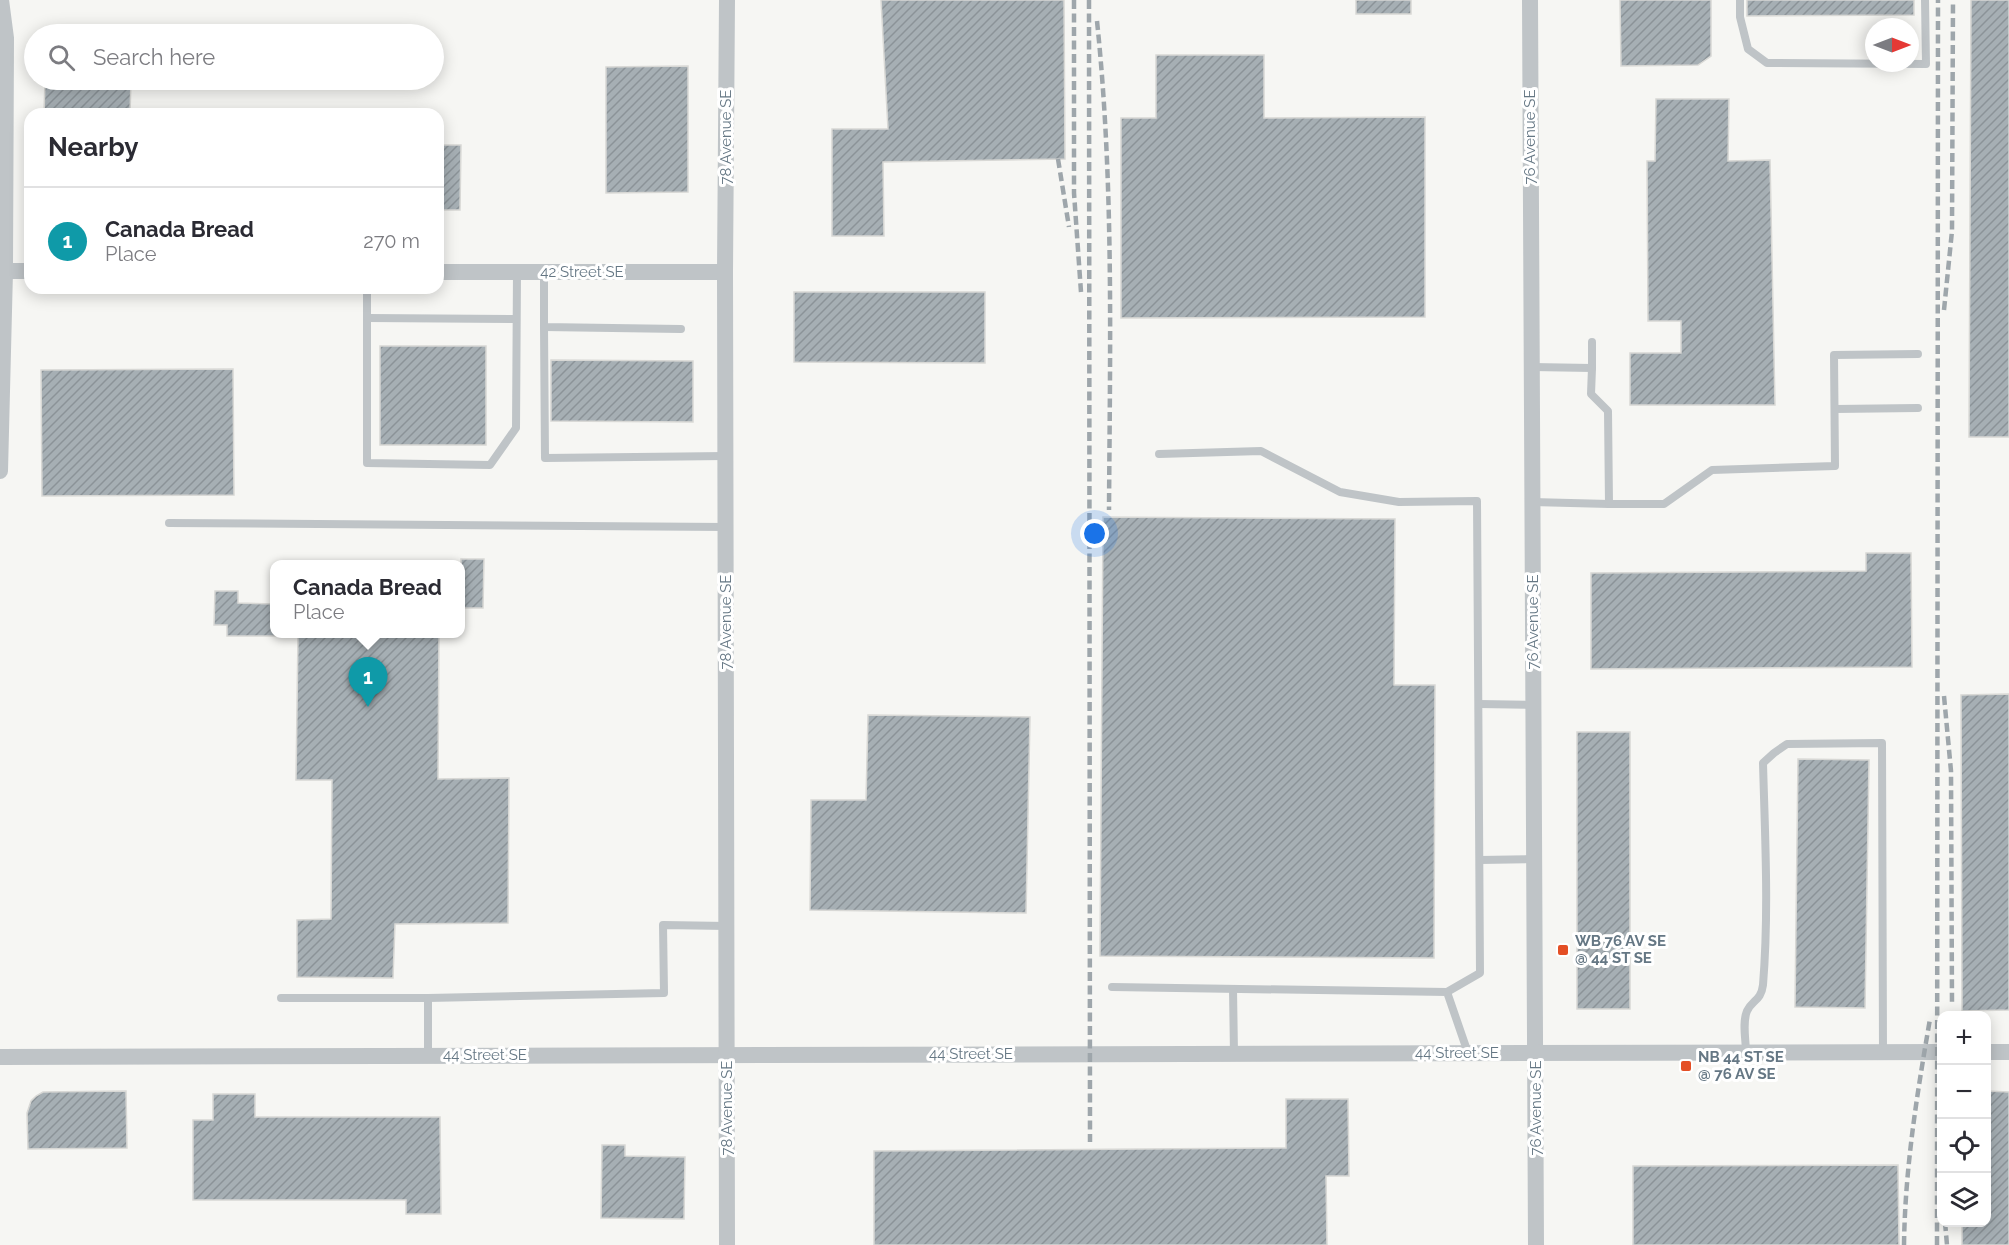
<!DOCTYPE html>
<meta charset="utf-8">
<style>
:root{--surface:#fff;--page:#f2f2f3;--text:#2b2b33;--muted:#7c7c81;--line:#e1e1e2;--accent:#e44f25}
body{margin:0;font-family:Raleway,sans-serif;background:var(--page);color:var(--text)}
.controls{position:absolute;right:18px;bottom:18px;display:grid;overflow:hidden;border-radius:12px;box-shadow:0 3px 15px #0003}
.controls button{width:54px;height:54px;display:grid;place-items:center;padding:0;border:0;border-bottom:2px solid var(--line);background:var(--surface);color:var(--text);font:30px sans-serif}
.compass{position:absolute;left:1865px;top:18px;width:54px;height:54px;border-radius:50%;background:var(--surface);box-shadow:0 3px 15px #0003;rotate:90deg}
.you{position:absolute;left:1095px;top:534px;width:21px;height:21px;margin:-15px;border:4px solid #fff;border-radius:50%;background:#1a73e8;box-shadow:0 0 0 9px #1a73e833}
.badge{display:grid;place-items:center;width:39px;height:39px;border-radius:50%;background:var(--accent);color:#fff;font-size:20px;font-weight:700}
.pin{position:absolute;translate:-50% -50px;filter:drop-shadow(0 2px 3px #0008)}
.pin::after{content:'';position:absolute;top:32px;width:21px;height:18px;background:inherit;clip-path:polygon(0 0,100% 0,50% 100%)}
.popup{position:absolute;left:270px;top:560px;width:195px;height:78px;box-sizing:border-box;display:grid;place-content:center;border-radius:12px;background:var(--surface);filter:drop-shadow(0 2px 4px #0005);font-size:20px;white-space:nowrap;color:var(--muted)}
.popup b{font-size:22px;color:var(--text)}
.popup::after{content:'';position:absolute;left:50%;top:100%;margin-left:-12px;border:12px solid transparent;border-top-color:var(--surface)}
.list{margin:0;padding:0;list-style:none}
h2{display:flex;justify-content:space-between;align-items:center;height:78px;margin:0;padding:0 24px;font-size:26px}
h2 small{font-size:20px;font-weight:400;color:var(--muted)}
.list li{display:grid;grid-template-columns:39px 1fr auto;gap:18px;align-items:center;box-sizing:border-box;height:108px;padding:0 24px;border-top:2px solid var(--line)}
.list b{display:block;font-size:22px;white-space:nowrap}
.list p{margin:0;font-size:20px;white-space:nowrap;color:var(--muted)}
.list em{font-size:20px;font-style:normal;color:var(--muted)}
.icon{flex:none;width:33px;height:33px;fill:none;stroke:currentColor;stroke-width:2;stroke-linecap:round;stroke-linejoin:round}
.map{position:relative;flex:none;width:2009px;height:1245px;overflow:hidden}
.search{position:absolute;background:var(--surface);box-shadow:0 3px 15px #0003;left:24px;top:24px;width:420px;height:66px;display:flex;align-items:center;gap:15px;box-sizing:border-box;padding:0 21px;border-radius:33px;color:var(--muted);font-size:22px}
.panel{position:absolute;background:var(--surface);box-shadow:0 3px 15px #0003;left:24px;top:108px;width:420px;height:186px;border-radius:18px}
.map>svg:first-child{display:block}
</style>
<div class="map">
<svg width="2009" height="1245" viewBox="0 0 2009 1245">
<defs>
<pattern id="building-hatch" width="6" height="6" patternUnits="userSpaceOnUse" patternTransform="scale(1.5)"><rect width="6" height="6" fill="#a6afb4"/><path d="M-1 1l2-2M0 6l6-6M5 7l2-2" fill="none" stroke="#8b9398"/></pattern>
</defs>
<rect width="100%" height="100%" fill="#f6f6f3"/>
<!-- building -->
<g fill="url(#building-hatch)" stroke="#d8d8d5" stroke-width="1.5">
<path d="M 881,0 L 1064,0 L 1065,159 L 883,162 L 884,236 L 832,236 L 832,129 L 888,129 Z"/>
<rect x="1356" y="0" width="55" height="14"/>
<path d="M 1620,0 L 1711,0 L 1711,56 L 1698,65 L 1621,66 Z"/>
<path d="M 1747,0 L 1914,0 L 1914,15 L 1747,16 Z"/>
<path d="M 1971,0 L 2009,0 L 2009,437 L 1969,437 Z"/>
<path d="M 1156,55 L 1264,55 L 1264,118 L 1425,117 L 1425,317 L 1121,318 L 1121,118 L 1156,118 Z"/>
<path d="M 688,66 L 688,192 L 606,193 L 606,67 Z"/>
<path d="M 45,80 L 131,80 L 130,114 L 44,114 Z"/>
<path d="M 1656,99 L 1729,99 L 1728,161 L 1770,160 L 1775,405 L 1630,405 L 1630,353 L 1681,353 L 1681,321 L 1648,321 L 1647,161 L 1655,161 Z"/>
<path d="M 438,145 L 461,145 L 460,210 L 438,210 Z"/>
<path d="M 794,292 L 985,292 L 985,363 L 794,362 Z"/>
<rect x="380" y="346" width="106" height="99"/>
<path d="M 551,360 L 693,361 L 693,422 L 551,421 Z"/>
<path d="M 233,369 L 234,495 L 42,496 L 41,370 Z"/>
<path d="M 1103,517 L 1395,519 L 1394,685 L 1435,685 L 1434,958 L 1100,956 Z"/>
<path d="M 1866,553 L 1911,553 L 1912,667 L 1591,669 L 1591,573 L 1866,571 Z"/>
<path d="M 461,559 L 484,559 L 483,608 L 461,608 Z"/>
<path d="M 215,591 L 238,591 L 238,603 L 275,604 L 275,636 L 227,636 L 227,625 L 214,625 Z"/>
<path d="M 298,633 L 439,633 L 438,779 L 509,778 L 508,923 L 395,924 L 393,978 L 297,977 L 297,920 L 331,919 L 332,780 L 296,780 Z"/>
<path d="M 2009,694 L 2009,1010 L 1962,1011 L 1961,695 Z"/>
<path d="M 868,715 L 1030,717 L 1026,913 L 810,910 L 811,800 L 866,800 Z"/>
<rect x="1577" y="732" width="53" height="277"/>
<path d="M 1798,759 L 1869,760 L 1865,1008 L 1795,1007 Z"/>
<path d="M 126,1091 L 127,1148 L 28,1149 L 27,1113 L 31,1101 L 36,1096 L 43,1092 Z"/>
<path d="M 1986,1091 L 2009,1092 L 2009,1245 L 1962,1245 L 1962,1222 L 1986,1222 Z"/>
<path d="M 213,1094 L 255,1094 L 255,1117 L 440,1117 L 441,1214 L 406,1214 L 406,1200 L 193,1200 L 193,1120 L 213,1120 Z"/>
<path d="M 1286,1099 L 1348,1099 L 1349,1176 L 1326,1176 L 1327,1245 L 874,1245 L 874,1151 L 1286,1148 Z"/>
<path d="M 602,1145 L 625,1145 L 625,1156 L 685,1157 L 684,1219 L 601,1218 Z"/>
<path d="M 1898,1165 L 1899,1245 L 1633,1245 L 1633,1166 Z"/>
</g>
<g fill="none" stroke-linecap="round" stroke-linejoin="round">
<!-- service -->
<g stroke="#bfc4c7" stroke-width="8">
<path d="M 1740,0 L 1740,17 L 1748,49 L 1767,63 L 1926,64 L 1925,0"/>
<path d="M 544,272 L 544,327 L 681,329"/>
<path d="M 367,288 L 367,463 L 490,465 L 516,428 L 517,272"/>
<path d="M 368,318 L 516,319"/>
<path d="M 544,327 L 545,458 L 726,456"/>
<path d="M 1532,367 L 1592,368 L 1592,342"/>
<path d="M 1835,409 L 1918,408"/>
<path d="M 1159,454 L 1261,451 L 1340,492 L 1399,502 L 1477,501 L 1480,973 L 1447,992"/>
<path d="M 1532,502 L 1609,504 L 1608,411 L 1591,394 L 1592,368"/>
<path d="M 1609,504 L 1664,504 L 1712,470 L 1835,466 L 1834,355 L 1918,354"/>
<path d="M 169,523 L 726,527"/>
<path d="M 1479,704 L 1534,705"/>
<path d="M 1480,860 L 1535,859"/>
<path d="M 1112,987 L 1447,992 L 1468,1053"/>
<path d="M 1233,989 L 1234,1054"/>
<path d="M 281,998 L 428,998 L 428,1056"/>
<path d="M 428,998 L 664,993 L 663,925 L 727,926"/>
<path d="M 1746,1053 C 1746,1040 1742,1023 1747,1011 C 1752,1000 1761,1001 1763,985 C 1769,911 1765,837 1763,763 L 1774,753 L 1787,744 L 1882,743 L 1883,1053"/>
</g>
<!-- minor -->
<g stroke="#bfc4c7" stroke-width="16">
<path d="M 1530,0 L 1536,1245"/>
<path d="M 5,271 L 30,271"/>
<path d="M 438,272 L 725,272"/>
<path d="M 0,471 L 5,271 L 6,38 L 1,0"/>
<path d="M 1986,1052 L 2009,1052"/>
<path d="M 0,1057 L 1942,1052"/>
<path d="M 727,1245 L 725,272 L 727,0"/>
</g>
<!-- rail -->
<g stroke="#9ea6ab" stroke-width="4.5" stroke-dasharray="9 4.5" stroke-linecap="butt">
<path d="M 1074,0 L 1074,193 L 1081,292"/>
<path d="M 1089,0 L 1090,1142"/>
<path d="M 1097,21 C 1114,184 1110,347 1109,510"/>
<path d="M 1058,159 L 1069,227"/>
<path d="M 1944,310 L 1952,231 L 1953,0"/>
<path d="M 1944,696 L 1951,771 L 1952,1004"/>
<path d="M 1945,1222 L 1947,1245"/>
<path d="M 1904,1245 C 1905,1168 1917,1094 1930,1019"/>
<path d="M 1937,1245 L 1938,0"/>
</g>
</g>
<!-- markers -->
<g fill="#e44f25" stroke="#fff" stroke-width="2">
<rect x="1557" y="944" width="12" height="12" rx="3"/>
<rect x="1680" y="1060" width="12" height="12" rx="3"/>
</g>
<g text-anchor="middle" stroke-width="6" stroke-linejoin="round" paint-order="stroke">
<!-- street labels -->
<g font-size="15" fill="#657784" stroke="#fff">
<text transform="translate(726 137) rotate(-90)" y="5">78 Avenue SE</text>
<text transform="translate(1530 137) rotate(-90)" y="5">76 Avenue SE</text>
<text x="582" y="277">42 Street SE</text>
<text transform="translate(726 622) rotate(-90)" y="5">78 Avenue SE</text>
<text transform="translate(1533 622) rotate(-90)" y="5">76 Avenue SE</text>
<text x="1457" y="1058">44 Street SE</text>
<text x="971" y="1059">44 Street SE</text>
<text x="485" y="1060">44 Street SE</text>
<text transform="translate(727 1108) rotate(-90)" y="5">78 Avenue SE</text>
<text transform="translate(1536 1108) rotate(-90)" y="5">76 Avenue SE</text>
</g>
<!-- poi labels -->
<g font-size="15" font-weight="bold" fill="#657784" stroke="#fff" text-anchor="start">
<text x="1575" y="946">WB 76 AV SE<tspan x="1575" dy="17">@ 44 ST SE</tspan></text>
<text x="1698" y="1062">NB 44 ST SE<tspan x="1698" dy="17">@ 76 AV SE</tspan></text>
</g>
</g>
</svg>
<div class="controls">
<button>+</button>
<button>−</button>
<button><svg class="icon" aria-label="locate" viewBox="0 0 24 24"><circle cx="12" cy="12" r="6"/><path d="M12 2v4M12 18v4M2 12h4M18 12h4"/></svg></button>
<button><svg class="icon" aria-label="layers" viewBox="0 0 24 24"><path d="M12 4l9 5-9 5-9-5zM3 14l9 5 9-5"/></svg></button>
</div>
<svg class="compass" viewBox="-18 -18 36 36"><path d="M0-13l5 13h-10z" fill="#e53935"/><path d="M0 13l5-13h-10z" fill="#7c7c81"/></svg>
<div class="you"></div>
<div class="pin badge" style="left:368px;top:707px;background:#0f9aa8">1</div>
<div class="popup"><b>Canada Bread</b>Place</div>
<div class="search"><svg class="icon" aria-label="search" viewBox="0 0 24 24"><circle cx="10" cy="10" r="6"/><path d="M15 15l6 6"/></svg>Search here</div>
<section class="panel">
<h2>Nearby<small></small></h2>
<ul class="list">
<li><span class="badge" style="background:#0f9aa8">1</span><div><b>Canada Bread</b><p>Place</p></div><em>270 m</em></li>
</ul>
</section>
</div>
